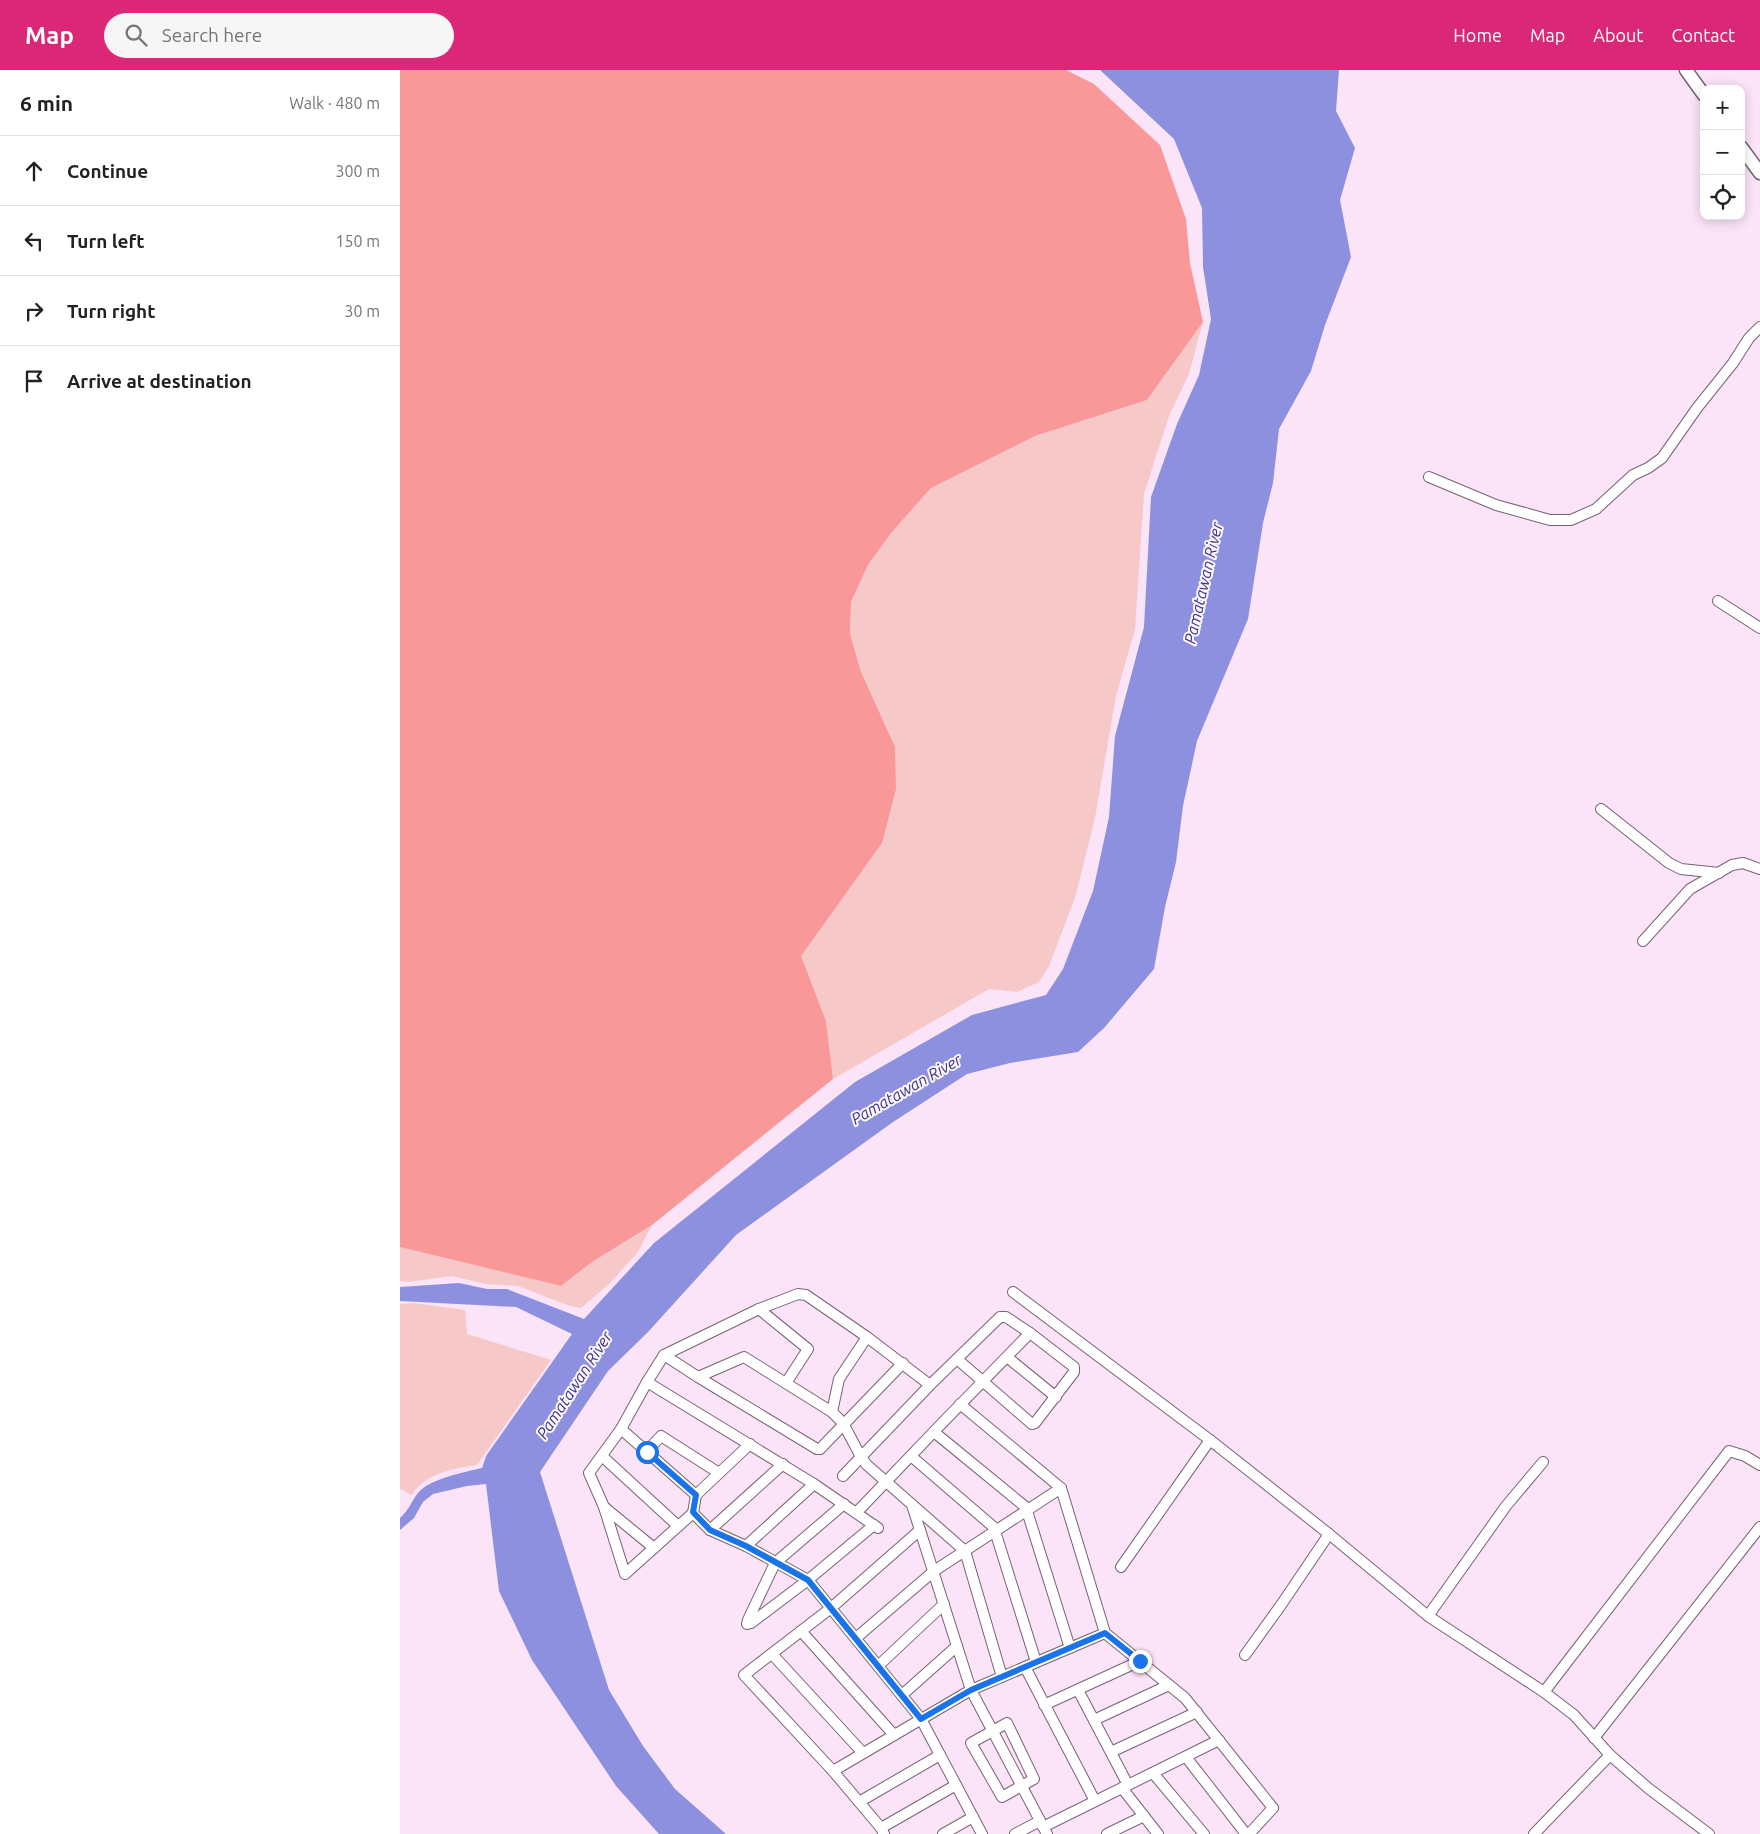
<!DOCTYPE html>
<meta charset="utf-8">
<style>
:root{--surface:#fff;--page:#f6f6f6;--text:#202124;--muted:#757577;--line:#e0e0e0;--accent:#db2777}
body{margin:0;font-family:Ubuntu,sans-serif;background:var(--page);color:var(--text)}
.controls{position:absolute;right:15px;top:15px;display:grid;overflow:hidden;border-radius:10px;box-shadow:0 2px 12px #0003}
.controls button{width:45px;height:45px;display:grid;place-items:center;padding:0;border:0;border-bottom:1px solid var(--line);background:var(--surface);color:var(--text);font:25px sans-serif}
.stop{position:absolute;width:15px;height:15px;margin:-11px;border:4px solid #1a73e8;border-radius:50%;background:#fff}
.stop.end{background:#1a73e8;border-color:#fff;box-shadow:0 1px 5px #0008}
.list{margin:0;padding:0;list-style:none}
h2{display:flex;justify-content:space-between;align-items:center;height:65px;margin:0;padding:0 20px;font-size:21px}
h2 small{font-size:16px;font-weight:400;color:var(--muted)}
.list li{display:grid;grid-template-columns:32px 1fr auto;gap:15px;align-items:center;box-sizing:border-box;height:70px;padding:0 20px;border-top:1px solid var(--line)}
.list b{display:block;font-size:19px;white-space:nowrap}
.list em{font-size:16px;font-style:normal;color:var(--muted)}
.icon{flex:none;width:28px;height:28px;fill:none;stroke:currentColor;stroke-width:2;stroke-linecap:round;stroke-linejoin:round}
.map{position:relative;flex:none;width:1360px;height:1764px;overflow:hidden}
header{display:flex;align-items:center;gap:30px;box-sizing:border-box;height:70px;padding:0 25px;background:var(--accent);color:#fff}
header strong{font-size:24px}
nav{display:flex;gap:28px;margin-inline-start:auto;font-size:18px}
.search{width:350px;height:45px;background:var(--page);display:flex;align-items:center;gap:12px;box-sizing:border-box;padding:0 18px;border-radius:28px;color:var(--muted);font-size:19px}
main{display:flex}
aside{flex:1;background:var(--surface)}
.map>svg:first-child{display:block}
</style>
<header>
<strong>Map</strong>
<div class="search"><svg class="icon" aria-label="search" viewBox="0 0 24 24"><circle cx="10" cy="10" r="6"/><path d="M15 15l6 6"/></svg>Search here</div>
<nav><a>Home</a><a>Map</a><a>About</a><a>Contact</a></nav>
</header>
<main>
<aside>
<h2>6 min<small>Walk · 480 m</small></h2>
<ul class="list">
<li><svg class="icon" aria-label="ahead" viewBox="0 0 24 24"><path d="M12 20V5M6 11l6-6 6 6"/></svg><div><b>Continue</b></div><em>300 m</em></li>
<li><svg class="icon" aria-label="left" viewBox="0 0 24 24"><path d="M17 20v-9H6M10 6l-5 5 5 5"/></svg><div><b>Turn left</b></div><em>150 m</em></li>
<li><svg class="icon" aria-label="right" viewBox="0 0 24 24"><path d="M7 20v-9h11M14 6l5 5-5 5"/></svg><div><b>Turn right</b></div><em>30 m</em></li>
<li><svg class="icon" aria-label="arrive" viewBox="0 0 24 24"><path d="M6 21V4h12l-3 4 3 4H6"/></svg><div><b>Arrive at destination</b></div></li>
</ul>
</aside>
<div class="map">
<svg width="1360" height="1764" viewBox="0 0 1360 1764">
<rect width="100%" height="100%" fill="#fbe3f8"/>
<!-- green -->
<g fill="#f6c9c8">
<path d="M 803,252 L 789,304 L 769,346 L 744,424 L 735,559 L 716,626 L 695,748 L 675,828 L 649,896 L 639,912 L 617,922 L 589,919 L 433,1009 L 426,951 L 400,886 L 482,773 L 461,602 L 450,564 L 451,532 L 468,495 L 491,463 L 531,418 L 635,366 L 747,330 Z"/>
<path d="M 252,1155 L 238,1182 L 209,1214 L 181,1238 L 170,1236 L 118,1216 L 86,1214 L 52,1206 L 8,1212 L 0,1211 L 0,1177 L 161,1216 L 192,1192 Z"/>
<path d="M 13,1233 L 65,1240 L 67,1264 L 151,1290 L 77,1395 C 54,1398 24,1404 12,1425 L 0,1419 L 0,1234 Z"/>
</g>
<!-- forest -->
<path fill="#f99898" d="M 0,0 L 666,0 L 694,14 L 760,75 L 786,149 L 790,193 L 803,252 L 747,330 L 635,366 L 531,418 L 491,463 L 468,495 L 451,532 L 450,564 L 461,602 L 495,677 L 496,719 L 482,773 L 401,886 L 426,951 L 433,1009 L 252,1155 L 192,1192 L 161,1216 L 0,1177 Z"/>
<!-- water -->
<path fill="#8c90df" d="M 700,0 L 939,0 L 936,41 L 955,78 L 940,130 L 951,187 L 925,255 L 911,301 L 879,359 L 873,413 L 863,453 L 848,549 L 797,671 L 783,736 L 776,792 L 765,837 L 754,899 L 704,958 L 678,982 L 610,993 L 567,1004 L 493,1052 L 336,1165 L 248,1262 L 208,1301 L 140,1402 L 209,1620 L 243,1676 L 275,1719 L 326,1764 L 259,1764 L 216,1716 L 132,1590 L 99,1521 L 86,1414 L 67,1416 L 33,1424 L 23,1432 L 14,1448 L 0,1460 L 0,1448 C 9,1440 11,1432 18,1423 C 29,1409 65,1402 82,1398 L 86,1386 L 172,1264 L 116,1237 L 0,1231 L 0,1217 L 59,1213 L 87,1219 L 107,1219 L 184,1249 L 254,1173 L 455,1012 L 572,945 L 646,925 L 663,899 L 693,821 L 709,747 L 715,666 L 744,557 L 751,427 L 777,354 L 799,305 L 811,249 L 803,197 L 802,138 L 774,69 Z"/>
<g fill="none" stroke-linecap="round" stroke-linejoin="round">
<!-- minor casing -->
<g stroke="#776275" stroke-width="12">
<g id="minor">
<path d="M 1029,407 L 1096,435 L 1150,450 L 1171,450 L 1196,439 L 1233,405 L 1248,398 L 1262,388 L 1297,338 L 1333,293 L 1349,268 L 1360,257"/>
<path d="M 1318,531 L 1360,558"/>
<path d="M 1201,739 L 1269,793 L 1281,799 L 1319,803"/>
<path d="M 1243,871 L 1290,819 L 1332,795 L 1343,793 L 1360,799"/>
<path d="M 613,1222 L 810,1370 L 929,1464 L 1028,1546 L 1144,1622 L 1174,1645 L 1210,1685 L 1248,1718 L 1309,1764"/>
<path d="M 359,1239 L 398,1224 L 406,1225 L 467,1267"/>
<path d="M 264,1285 L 247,1312 L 414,1414 L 478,1458"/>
<path d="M 607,1287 L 656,1327"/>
<path d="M 298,1307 L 264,1285 L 359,1239 L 408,1279 L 386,1313"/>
<path d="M 247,1312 L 221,1359 L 189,1403 L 204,1437 L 225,1504 L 293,1443"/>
<path d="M 530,1315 L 467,1267 L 439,1309 L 432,1342 L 443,1353 L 461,1387 L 530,1315 L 600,1247 L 606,1247 L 630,1263"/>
<path d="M 560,1334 L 661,1418"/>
<path d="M 432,1342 L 344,1287 L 298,1307 L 417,1379 L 420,1379 L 503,1293"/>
<path d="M 221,1359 L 296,1425"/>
<path d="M 534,1362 L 628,1439"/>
<path d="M 350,1374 L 296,1425 L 293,1443 L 310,1460 L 346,1476 L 408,1510 L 521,1649 L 582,1764"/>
<path d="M 247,1381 L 261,1366 L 319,1403"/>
<path d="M 202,1386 L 278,1456"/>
<path d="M 511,1386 L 597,1460"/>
<path d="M 443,1406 L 461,1387 L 467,1395 L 565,1481 L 602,1607"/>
<path d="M 444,1434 L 375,1493 L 348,1550 L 347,1554 L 351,1553 L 408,1510 L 474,1455"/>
<path d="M 512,1435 L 571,1620 L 647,1764"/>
<path d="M 204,1437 L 254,1478"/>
<path d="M 627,1441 L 670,1578"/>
<path d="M 457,1442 C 514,1382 572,1322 630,1263 L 674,1297 L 674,1302 L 635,1353 L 632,1354 L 557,1289"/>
<path d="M 310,1460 L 383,1394"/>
<path d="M 595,1461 L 636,1592"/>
<path d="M 346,1476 L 414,1414"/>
<path d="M 721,1497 L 810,1370"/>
<path d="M 1028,1546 L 1106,1436 L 1143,1392"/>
<path d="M 401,1561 L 494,1665"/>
<path d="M 456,1568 L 534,1501 L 661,1418 L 705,1563 L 785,1628 L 873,1738 L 849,1764"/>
<path d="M 372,1584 L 463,1683"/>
<path d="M 845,1585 L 881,1535 L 929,1464"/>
<path d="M 478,1596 L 544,1534"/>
<path d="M 625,1597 L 695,1731"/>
<path d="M 678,1620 L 728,1715"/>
<path d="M 1144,1622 L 1329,1381 L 1345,1386 L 1360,1395"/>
<path d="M 502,1625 L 557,1576"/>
<path d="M 644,1635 L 740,1591"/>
<path d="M 694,1650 L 769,1615"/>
<path d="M 607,1653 L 634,1709 L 602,1727 L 571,1673 Z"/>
<path d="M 1194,1668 L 1360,1457"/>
<path d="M 711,1682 L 797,1642"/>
<path d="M 786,1687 L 846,1764"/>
<path d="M 433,1701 L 571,1620 L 705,1563"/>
<path d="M 753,1703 L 804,1764"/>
<path d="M 722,1718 L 758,1764"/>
<path d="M 459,1732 L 540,1685"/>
<path d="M 643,1757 L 819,1670"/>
<path d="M 481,1758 L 556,1715"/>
<path d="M 484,1764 L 481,1758 L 433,1701 L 344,1605 L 431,1538 L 520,1460"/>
<path d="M 543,1764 L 573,1747"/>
<path d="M 615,1764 L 640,1751"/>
<path d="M 707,1764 L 744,1746"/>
<path d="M 1134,1764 L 1210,1685"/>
</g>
</g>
<!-- tertiary casing -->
<g stroke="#776275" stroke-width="15">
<g id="tertiary">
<path d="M 1286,0 L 1304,25"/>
<path d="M 1341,77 L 1360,103"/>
</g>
</g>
<!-- minor -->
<use href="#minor" stroke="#fff" stroke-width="10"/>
<!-- tertiary -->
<use href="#tertiary" stroke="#fff" stroke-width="12"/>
</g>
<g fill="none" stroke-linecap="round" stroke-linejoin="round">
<!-- route -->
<path stroke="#1a73e8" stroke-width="6" d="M 247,1382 L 296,1425 L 293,1442 L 310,1460 L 346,1476 L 408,1510 L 521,1649 L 571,1620 L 705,1563 L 740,1591"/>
</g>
<g text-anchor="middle" stroke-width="4" stroke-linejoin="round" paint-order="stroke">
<!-- water labels -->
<g font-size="16" font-style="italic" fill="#39318d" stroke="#fcf7fb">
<text transform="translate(803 513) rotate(-77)" y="6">Pamatawan River</text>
<text transform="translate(506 1019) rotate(-30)" y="6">Pamatawan River</text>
<text transform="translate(174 1315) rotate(-57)" y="6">Pamatawan River</text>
</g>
</g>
</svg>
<div class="controls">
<button>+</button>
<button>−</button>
<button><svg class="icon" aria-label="locate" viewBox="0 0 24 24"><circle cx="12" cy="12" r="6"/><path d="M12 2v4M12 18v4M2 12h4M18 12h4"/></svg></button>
</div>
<div class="stop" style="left:247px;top:1382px"></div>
<div class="stop end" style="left:740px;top:1591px"></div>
</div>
</main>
